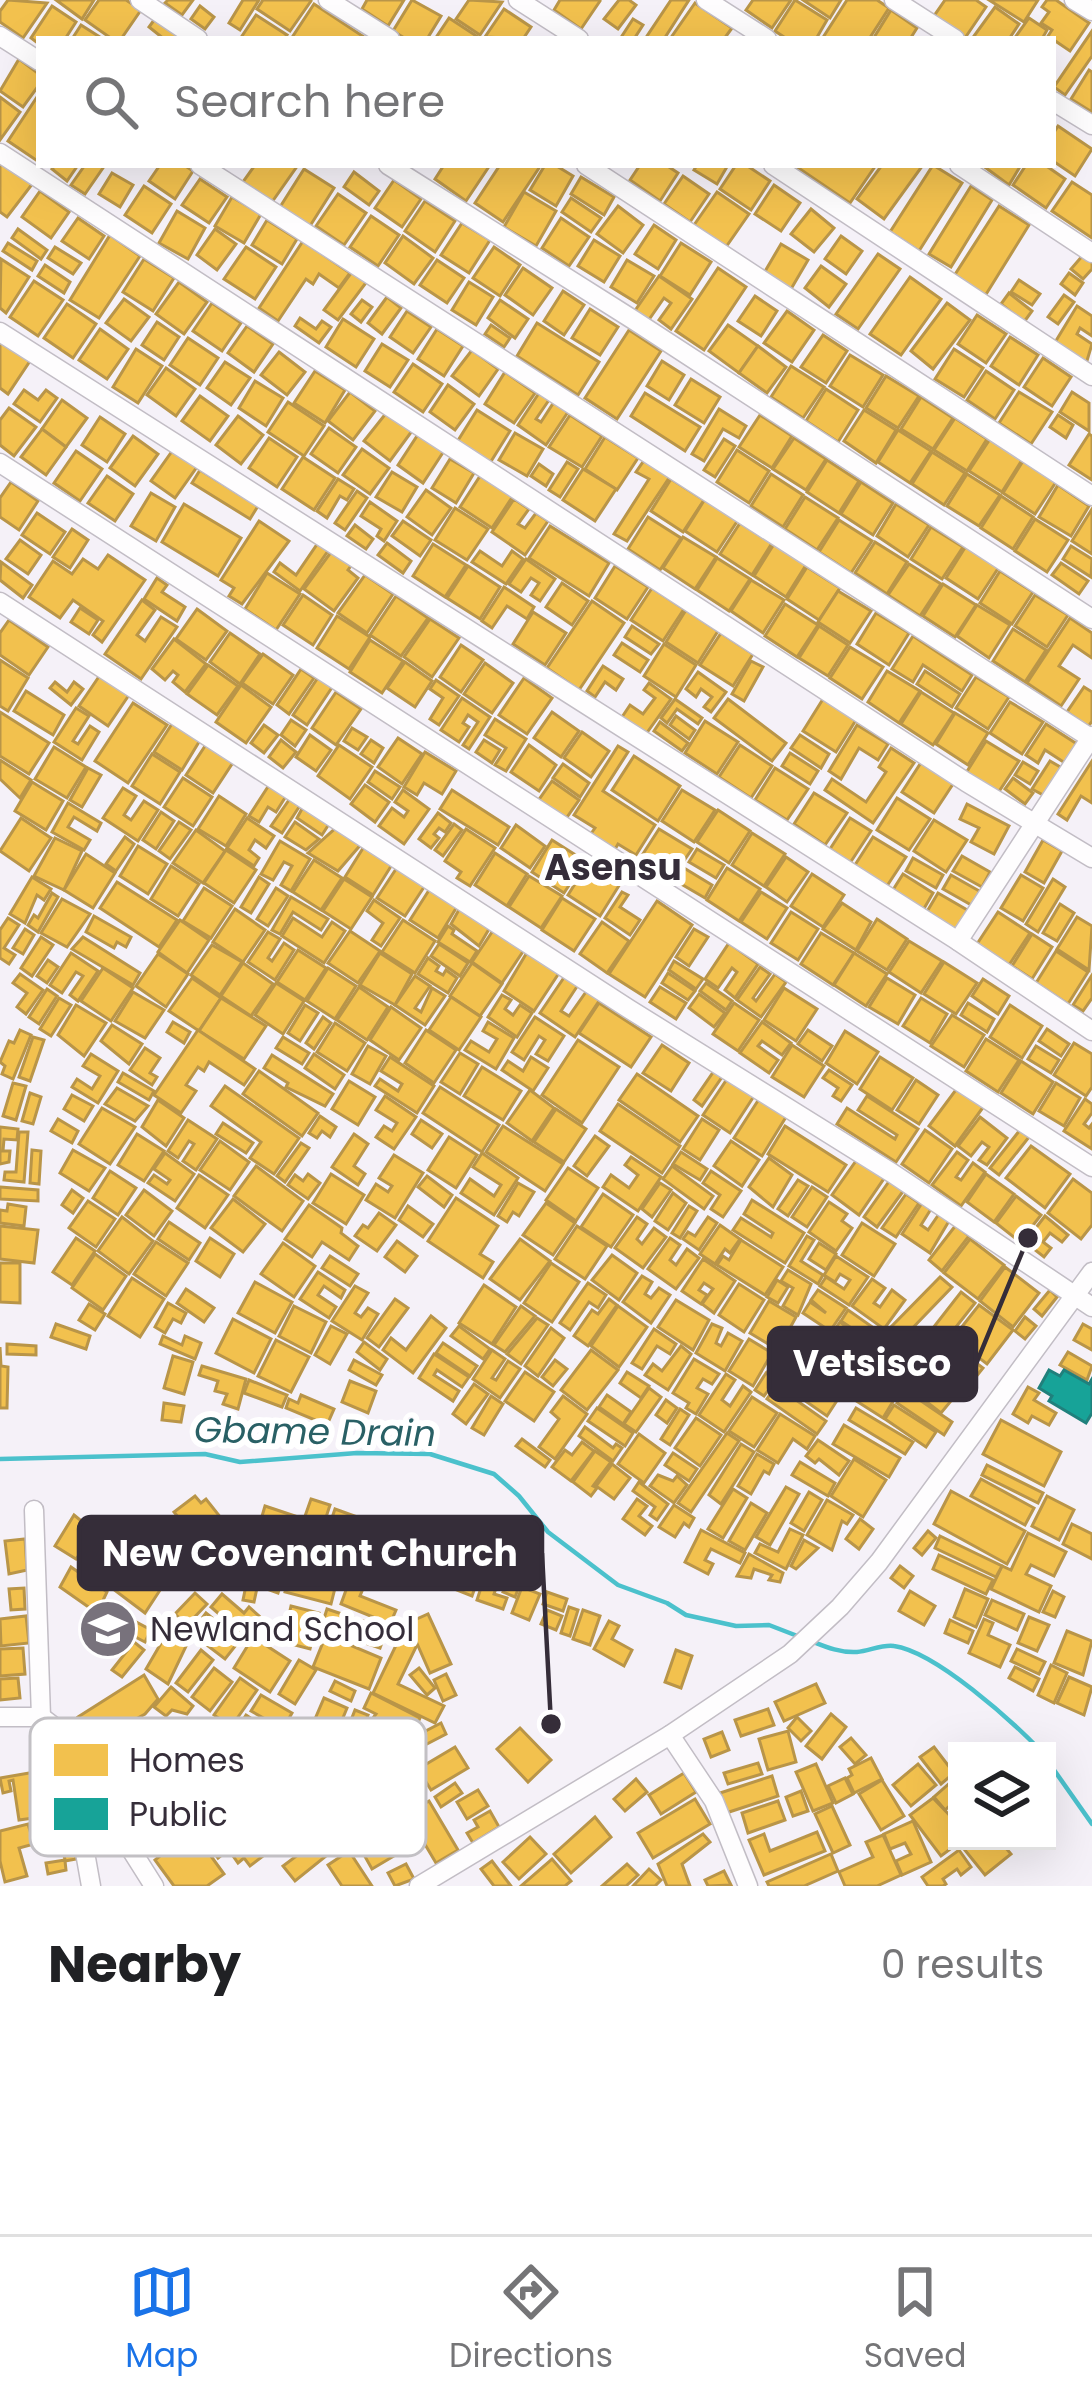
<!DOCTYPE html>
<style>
:root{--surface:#fff;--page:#f2f2f2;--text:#202124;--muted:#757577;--line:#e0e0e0;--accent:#1a73e8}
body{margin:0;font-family:Poppins,sans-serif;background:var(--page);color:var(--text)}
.controls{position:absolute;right:36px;bottom:36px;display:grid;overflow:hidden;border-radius:0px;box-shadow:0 12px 48px #0002}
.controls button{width:108px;height:108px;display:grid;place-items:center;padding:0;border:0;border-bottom:3px solid var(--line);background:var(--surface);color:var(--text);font:60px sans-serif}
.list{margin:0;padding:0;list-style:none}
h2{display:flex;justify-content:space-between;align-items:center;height:156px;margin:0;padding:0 48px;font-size:51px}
h2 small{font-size:39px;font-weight:400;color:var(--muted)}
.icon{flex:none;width:66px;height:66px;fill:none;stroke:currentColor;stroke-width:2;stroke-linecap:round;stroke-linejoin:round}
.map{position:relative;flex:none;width:1092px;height:1886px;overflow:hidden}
.search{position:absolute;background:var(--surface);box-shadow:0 12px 48px #0002;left:36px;right:36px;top:36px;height:132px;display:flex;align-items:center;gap:30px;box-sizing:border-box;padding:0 42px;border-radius:0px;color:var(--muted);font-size:45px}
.sheet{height:348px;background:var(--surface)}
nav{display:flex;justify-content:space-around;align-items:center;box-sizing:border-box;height:168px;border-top:3px solid var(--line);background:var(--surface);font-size:33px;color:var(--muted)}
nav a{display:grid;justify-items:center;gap:6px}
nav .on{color:var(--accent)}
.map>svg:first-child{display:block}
</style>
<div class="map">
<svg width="1092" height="1886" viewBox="0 0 1092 1886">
<rect width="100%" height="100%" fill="#f5f1f8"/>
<!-- homes -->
<g fill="#f2c14e" stroke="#b99548" stroke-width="3">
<path d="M 8,0 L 47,3 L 23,38 L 0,22 L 0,11 Z"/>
<path d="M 56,0 L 94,0 L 82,19 Z"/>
<path d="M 99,0 L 126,0 L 141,10 L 121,39 L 112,39 L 85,20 Z"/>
<path d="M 168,0 L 193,0 L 182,15 L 165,3 Z"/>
<path d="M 243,0 L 259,0 L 240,30 L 229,23 Z"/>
<path d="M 263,0 L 310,0 L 311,1 L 290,31 L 257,9 Z"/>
<path d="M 367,0 L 404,0 L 388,26 L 362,9 Z"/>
<path d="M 412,0 L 441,16 L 427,39 L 406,39 L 393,31 Z"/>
<path d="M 469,0 L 502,2 L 480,35 L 456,19 Z"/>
<path d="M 560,0 L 599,0 L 600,1 L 581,29 L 554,10 Z"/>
<path d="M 619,0 L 629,0 L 636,5 L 618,29 L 604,19 Z"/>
<path d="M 671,0 L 689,0 L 664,39 L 645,39 Z"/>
<path d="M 753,0 L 791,0 L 772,28 L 746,10 Z"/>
<path d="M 795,0 L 827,20 L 816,39 L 787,39 L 775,31 Z"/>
<path d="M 803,0 L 841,0 L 830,18 Z"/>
<path d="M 847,0 L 877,0 L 889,8 L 869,39 L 822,39 Z"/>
<path d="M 945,0 L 976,0 L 986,7 L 965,38 L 934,16 Z"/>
<path d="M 989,0 L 1038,0 L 1024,22 Z"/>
<path d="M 1047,0 L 1056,0 L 1089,23 L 1070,51 L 1048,36 L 1052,30 L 1041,23 L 1049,12 L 1042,7 Z"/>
<path d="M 695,3 L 732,28 L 724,39 L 670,39 Z"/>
<path d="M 314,4 L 367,39 L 291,39 Z"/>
<path d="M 52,6 L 76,22 L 65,39 L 39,39 L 39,44 L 31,38 Z"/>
<path d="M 200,6 L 214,17 L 205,29 L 191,19 Z"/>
<path d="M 995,7 L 1019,24 L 1009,39 L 978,39 L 974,36 Z"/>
<path d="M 504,9 L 531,27 L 523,39 L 485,37 Z"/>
<path d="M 891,10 L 917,28 L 910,39 L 873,39 Z"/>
<path d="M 256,15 L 287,35 L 284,39 L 240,39 Z"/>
<path d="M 157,16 L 186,39 L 164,39 L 149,27 Z"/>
<path d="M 449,18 L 478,37 L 476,39 L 435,39 Z"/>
<path d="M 1029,18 L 1047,30 L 1042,39 L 1014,39 Z"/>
<path d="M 633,19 L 643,25 L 634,39 L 620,39 Z"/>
<path d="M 81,25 L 103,39 L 72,39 Z"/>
<path d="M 1092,31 L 1092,56 L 1065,95 L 1054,87 Z"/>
<path d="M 19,59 L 39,74 L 39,85 L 23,107 L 0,91 Z"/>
<path d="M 1089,70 L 1092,72 L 1092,112 L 1071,99 Z"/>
<path d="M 39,94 L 39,162 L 8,141 Z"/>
<path d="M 0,97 L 20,112 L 0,140 Z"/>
<path d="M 1058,126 L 1092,149 L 1075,176 L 1053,161 L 1053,134 Z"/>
<path d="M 0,159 L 33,183 L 7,217 L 0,212 Z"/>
<path d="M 55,165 L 78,165 L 67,181 L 52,169 Z"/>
<path d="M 85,165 L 105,165 L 85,194 L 71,185 Z"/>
<path d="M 160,165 L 184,165 L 193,171 L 175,199 L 149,181 Z"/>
<path d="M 255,165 L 298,165 L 272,202 L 243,182 Z"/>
<path d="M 444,165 L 490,165 L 466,201 L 435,179 Z"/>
<path d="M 500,165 L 541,165 L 503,222 L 475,203 Z"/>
<path d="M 545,165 L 555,165 L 573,176 L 556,206 L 530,190 Z"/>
<path d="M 640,165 L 666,165 L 678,173 L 660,201 L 630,180 Z"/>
<path d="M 697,165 L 728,165 L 717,184 L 694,170 Z"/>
<path d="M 736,165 L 746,165 L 770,181 L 751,210 L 720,189 Z"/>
<path d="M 794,165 L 876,165 L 850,203 Z"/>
<path d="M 882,165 L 923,165 L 884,219 L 857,199 Z"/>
<path d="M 933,165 L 962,183 L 919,251 L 890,232 Z"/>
<path d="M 982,165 L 1021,165 L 1009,185 Z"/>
<path d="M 1026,165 L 1045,165 L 1065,179 L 1046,208 L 1013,185 Z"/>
<path d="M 304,169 L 334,188 L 310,226 L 280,207 Z"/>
<path d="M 354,172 L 379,191 L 369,205 L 344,187 Z"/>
<path d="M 112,173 L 133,185 L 120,207 L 99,194 Z"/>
<path d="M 683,176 L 709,194 L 690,222 L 664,204 Z"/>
<path d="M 581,177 L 614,197 L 604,215 L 571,194 Z"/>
<path d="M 200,179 L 227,197 L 209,223 L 182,205 Z"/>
<path d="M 394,180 L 421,199 L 402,227 L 375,208 Z"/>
<path d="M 1072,182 L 1092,195 L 1092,238 L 1052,211 Z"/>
<path d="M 774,185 L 800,203 L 781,231 L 755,214 Z"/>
<path d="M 144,186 L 171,204 L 152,233 L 125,215 Z"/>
<path d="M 971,186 L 992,200 L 951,267 L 929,254 Z"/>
<path d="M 40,191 L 69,212 L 51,238 L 22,217 Z"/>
<path d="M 524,192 L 556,211 L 536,246 L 504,227 Z"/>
<path d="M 717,192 L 749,214 L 726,247 L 694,225 Z"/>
<path d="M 338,194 L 366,213 L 344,245 L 316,226 Z"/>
<path d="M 232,197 L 261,214 L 244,243 L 215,226 Z"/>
<path d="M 571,198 L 601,218 L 591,232 L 562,212 Z"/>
<path d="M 425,201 L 455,221 L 435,252 L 405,231 Z"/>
<path d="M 618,206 L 643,225 L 623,253 L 597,234 Z"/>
<path d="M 999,206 L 1029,225 L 985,296 L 954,276 Z"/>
<path d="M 811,209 L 834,228 L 814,252 L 791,234 Z"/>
<path d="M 177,211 L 205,228 L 188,259 L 159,243 Z"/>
<path d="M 371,216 L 399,235 L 378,266 L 350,247 Z"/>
<path d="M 78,218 L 104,236 L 89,259 L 62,241 Z"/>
<path d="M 561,218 L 589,237 L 569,266 L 542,248 Z"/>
<path d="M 267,220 L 297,239 L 282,264 L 252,245 Z"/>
<path d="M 462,223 L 490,240 L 469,273 L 441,255 Z"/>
<path d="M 654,225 L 676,240 L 658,269 L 635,254 Z"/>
<path d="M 18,229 L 47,250 L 41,259 L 12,238 Z"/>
<path d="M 215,229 L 236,244 L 217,270 L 197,255 Z"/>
<path d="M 110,235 L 140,256 L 99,318 L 70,300 Z"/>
<path d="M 403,236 L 433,258 L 414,284 L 385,263 Z"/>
<path d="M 841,236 L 862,251 L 846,274 L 825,259 Z"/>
<path d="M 594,240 L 620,256 L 604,282 L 578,266 Z"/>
<path d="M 303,241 L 350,273 L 339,288 L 319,274 L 313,284 L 306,279 L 278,321 L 259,308 Z"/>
<path d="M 8,243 L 37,261 L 32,270 L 3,251 Z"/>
<path d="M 681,243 L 711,262 L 690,295 L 660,276 Z"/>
<path d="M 781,244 L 808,260 L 791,289 L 764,273 Z"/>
<path d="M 55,247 L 81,263 L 73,274 L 48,258 Z"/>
<path d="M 246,247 L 276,267 L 255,299 L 224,279 Z"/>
<path d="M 494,247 L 520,265 L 500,296 L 473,278 Z"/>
<path d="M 878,254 L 900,269 L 858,329 L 836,314 Z"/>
<path d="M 1084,254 L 1092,262 L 1092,269 L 1083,279 L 1071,269 Z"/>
<path d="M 1,259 L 29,277 L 6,313 L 0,308 Z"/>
<path d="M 144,259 L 174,278 L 153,311 L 123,292 Z"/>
<path d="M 437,260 L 464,278 L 447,303 L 420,285 Z"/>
<path d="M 627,260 L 654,276 L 637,303 L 611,287 Z"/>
<path d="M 45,265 L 70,282 L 64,293 L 38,276 Z"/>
<path d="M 821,266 L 846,284 L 829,307 L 805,288 Z"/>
<path d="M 523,268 L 552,288 L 533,315 L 505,295 Z"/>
<path d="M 718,268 L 746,287 L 704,350 L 676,331 Z"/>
<path d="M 354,269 L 368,280 L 338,320 L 324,310 Z"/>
<path d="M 1069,273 L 1083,283 L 1075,295 L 1061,284 Z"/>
<path d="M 659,276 L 692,299 L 671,329 L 659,320 L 671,303 L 664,298 L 648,321 L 634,312 Z"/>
<path d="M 910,277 L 941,299 L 901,355 L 870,334 Z"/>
<path d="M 1019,280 L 1040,294 L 1032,305 L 1011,292 Z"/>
<path d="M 34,281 L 63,300 L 38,336 L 10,317 Z"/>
<path d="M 179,282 L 207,302 L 184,334 L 156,314 Z"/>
<path d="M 469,282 L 493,297 L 476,325 L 452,310 Z"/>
<path d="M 563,291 L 584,305 L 564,335 L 544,321 Z"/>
<path d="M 1009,293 L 1032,311 L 1024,322 L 1001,304 Z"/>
<path d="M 1064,295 L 1074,302 L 1058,324 L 1048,317 Z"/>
<path d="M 755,296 L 777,311 L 761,336 L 738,321 Z"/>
<path d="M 387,297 L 401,308 L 382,334 L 368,323 Z"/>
<path d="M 124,299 L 149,317 L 131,341 L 106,323 Z"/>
<path d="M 362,300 L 372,307 L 361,322 L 351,314 Z"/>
<path d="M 500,300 L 528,319 L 515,338 L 488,318 Z"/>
<path d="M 212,303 L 241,323 L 222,351 L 193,331 Z"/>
<path d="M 947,303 L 970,320 L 933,369 L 911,351 Z"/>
<path d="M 67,304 L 96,324 L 73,358 L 44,338 Z"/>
<path d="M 1077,306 L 1092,316 L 1092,336 L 1080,328 L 1077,334 L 1092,344 L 1086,364 L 1054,344 Z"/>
<path d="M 590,309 L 618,327 L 600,355 L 572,338 Z"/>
<path d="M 407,311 L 431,327 L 413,353 L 390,337 Z"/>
<path d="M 787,311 L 814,330 L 792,362 L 764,343 Z"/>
<path d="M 977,315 L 1006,334 L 986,363 L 958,344 Z"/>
<path d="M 300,318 L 316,329 L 322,321 L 331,327 L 319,343 L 295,326 Z"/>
<path d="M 343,319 L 374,339 L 356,367 L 326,347 Z"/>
<path d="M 157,322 L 179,337 L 164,360 L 142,345 Z"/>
<path d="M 537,323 L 599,362 L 578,395 L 517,356 Z"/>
<path d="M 491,325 L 510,338 L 504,347 L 485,334 Z"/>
<path d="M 728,325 L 758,346 L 739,373 L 709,351 Z"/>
<path d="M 247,326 L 273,344 L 254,372 L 228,353 Z"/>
<path d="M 100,329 L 128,349 L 107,379 L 79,360 Z"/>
<path d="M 437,329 L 463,346 L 444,376 L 418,359 Z"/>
<path d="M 629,330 L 661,351 L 617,419 L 585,398 Z"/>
<path d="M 823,335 L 847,351 L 826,383 L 801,367 Z"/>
<path d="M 1010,337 L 1038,355 L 1019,385 L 991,366 Z"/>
<path d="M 188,338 L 218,358 L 200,385 L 170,365 Z"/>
<path d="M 0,339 L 32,358 L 8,394 L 0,388 Z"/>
<path d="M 382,344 L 408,360 L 390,387 L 365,371 Z"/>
<path d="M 758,346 L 786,367 L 767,393 L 739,373 Z"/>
<path d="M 136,349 L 162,366 L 138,403 L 113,387 Z"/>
<path d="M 954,349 L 983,368 L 964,397 L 935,379 Z"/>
<path d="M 472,350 L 498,369 L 479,396 L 452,376 Z"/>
<path d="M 279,352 L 305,372 L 287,395 L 261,375 Z"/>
<path d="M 850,355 L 883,375 L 863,407 L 830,386 Z"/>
<path d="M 1043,358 L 1071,377 L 1052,406 L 1024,387 Z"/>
<path d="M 662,361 L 684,375 L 669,400 L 647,386 Z"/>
<path d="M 225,362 L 250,378 L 231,405 L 207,388 Z"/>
<path d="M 413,364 L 442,384 L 423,412 L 394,392 Z"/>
<path d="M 791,366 L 824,387 L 803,418 L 771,397 Z"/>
<path d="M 166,368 L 195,389 L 176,416 L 147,395 Z"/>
<path d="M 315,371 L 345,390 L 325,423 L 294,403 Z"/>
<path d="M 986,371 L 1014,390 L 995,419 L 967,400 Z"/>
<path d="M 505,372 L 535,393 L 514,423 L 485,404 Z"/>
<path d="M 886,376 L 919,396 L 898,428 L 866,408 Z"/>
<path d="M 691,379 L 720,397 L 704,423 L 675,405 Z"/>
<path d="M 255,381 L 283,398 L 266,426 L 239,408 Z"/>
<path d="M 448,385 L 474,404 L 455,430 L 430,412 Z"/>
<path d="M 826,389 L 858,410 L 838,442 L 806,421 Z"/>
<path d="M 24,390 L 38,400 L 46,390 L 57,398 L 40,422 L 14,404 Z"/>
<path d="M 350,392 L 375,411 L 353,440 L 328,421 Z"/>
<path d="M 1019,392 L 1052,412 L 1031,444 L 999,423 Z"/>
<path d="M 1072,392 L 1089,403 L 1089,431 L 1060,412 Z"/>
<path d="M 539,393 L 549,400 L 536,419 L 541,422 L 554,402 L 568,412 L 546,445 L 518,425 Z"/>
<path d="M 645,393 L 700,427 L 685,451 L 631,416 Z"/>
<path d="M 200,396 L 228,416 L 210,441 L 182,421 Z"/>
<path d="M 921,397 L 953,418 L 933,449 L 901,429 Z"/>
<path d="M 62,400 L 87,418 L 66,447 L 42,429 Z"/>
<path d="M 288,402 L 324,426 L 304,456 L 268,432 Z"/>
<path d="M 9,408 L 36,427 L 14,456 L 0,445 L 0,420 Z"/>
<path d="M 719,409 L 746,426 L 739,438 L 723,429 L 704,461 L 692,454 Z"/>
<path d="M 477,410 L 510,431 L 490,463 L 457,442 Z"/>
<path d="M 864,410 L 896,430 L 876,463 L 844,441 Z"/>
<path d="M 387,412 L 412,431 L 390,461 L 364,441 Z"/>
<path d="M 570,415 L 602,436 L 582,467 L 549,447 Z"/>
<path d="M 760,415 L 792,436 L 772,468 L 739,447 Z"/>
<path d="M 1058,415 L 1073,425 L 1066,438 L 1050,427 Z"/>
<path d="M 238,416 L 263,435 L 241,464 L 216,445 Z"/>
<path d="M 100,417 L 125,434 L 107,462 L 82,445 Z"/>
<path d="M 955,418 L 987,439 L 967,471 L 934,450 Z"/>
<path d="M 329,428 L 356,447 L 338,473 L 311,454 Z"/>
<path d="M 42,429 L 66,447 L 46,475 L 21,457 Z"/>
<path d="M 898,430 L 931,451 L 910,483 L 878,462 Z"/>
<path d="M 419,433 L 444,451 L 423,483 L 398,465 Z"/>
<path d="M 515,433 L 543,449 L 527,476 L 499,460 Z"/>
<path d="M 1089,434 L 1092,436 L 1092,480 L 1069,465 Z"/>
<path d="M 133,436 L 158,454 L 135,486 L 110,468 Z"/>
<path d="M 605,437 L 638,458 L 617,490 L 585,469 Z"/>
<path d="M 269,438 L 297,457 L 277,487 L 249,468 Z"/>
<path d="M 794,438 L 826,459 L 806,490 L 773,469 Z"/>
<path d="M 724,439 L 735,446 L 715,477 L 704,470 Z"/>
<path d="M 990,439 L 1022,460 L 1002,492 L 969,471 Z"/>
<path d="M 175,447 L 199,464 L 175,498 L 151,481 Z"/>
<path d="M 362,449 L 389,468 L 370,494 L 343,475 Z"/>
<path d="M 737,450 L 769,471 L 749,503 L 717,482 Z"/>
<path d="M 76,451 L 102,469 L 80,501 L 54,483 Z"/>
<path d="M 932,452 L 965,473 L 944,505 L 912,484 Z"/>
<path d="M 303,457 L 335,478 L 314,510 L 282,489 Z"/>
<path d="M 450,459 L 474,473 L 456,503 L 432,488 Z"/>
<path d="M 645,459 L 671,475 L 627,541 L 614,534 L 649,479 L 636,472 Z"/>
<path d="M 827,460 L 859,481 L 839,513 L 807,492 Z"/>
<path d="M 1023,461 L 1056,482 L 1035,514 L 1003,493 Z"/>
<path d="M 567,462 L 578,469 L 560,497 L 549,490 Z"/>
<path d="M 539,464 L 553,474 L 546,486 L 531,476 Z"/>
<path d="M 583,469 L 616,489 L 595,521 L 563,500 Z"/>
<path d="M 200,470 L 258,506 L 250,519 L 192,483 Z"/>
<path d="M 392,472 L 417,487 L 402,512 L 376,497 Z"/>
<path d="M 771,474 L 803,495 L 783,527 L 751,506 Z"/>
<path d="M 967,474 L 1000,495 L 979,526 L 947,506 Z"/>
<path d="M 107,476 L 133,494 L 115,521 L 88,503 Z"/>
<path d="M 480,476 L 513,496 L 492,528 L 460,507 Z"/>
<path d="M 338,479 L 354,489 L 347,500 L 340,496 L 327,518 L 317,511 Z"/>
<path d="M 671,479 L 704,500 L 683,532 L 651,511 Z"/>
<path d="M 11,482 L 38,501 L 19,530 L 0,517 L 0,498 Z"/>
<path d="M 861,482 L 893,503 L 873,535 L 841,514 Z"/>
<path d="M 1058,485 L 1089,506 L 1071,536 L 1039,517 Z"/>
<path d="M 426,490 L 451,508 L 432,535 L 407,517 Z"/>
<path d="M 357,491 L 367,498 L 345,530 L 335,523 Z"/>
<path d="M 151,493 L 175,507 L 156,541 L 131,526 Z"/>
<path d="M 1001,496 L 1033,517 L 1013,549 L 981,528 Z"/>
<path d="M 805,497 L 838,518 L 817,550 L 785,529 Z"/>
<path d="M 514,499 L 529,509 L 518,524 L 525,528 L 536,513 L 548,521 L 525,555 L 492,532 Z"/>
<path d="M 705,499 L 738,520 L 717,552 L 685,531 Z"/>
<path d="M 370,502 L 397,521 L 384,541 L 377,536 L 381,529 L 361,516 Z"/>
<path d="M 184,504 L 241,538 L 218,576 L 162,542 Z"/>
<path d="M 896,504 L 929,525 L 908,557 L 877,536 Z"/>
<path d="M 455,508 L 488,529 L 467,560 L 435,540 Z"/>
<path d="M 1092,509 L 1092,554 L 1072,541 Z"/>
<path d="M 37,513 L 65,532 L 50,554 L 22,535 Z"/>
<path d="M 648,517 L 681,538 L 660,570 L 628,549 Z"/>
<path d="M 1035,519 L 1068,540 L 1047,572 L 1015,551 Z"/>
<path d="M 839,520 L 872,541 L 851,573 L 819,552 Z"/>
<path d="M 259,521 L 289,541 L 242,604 L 229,596 L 234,588 L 221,580 Z"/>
<path d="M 403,521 L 431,540 L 420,556 L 392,536 Z"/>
<path d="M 740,523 L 772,543 L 752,575 L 720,554 Z"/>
<path d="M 355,525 L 373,539 L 366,549 L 347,536 Z"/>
<path d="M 550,526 L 609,563 L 589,596 L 529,558 Z"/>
<path d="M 931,527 L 963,547 L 942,579 L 911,559 Z"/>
<path d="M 72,529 L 88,540 L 70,568 L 53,557 Z"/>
<path d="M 683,537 L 716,557 L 695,589 L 663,568 Z"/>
<path d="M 20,540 L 41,555 L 28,574 L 6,559 Z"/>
<path d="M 320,540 L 330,548 L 300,591 L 274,572 L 280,563 L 296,575 Z"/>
<path d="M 875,542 L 907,562 L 887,594 L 855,573 Z"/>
<path d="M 387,543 L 411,561 L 403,573 L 378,555 Z"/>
<path d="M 433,544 L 466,565 L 445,597 L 413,576 Z"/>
<path d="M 774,544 L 806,565 L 786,597 L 754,576 Z"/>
<path d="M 966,546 L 999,567 L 978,599 L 946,578 Z"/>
<path d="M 1071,546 L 1092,559 L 1091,577 L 1063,559 Z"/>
<path d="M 334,548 L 353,563 L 348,570 L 358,578 L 334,611 L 304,589 Z"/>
<path d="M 480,551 L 502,566 L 512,551 L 523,559 L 506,584 L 472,562 Z"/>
<path d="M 108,555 L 145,580 L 102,642 L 93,635 L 103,621 L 73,600 L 60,618 L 29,597 L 53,561 L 72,574 L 83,559 L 98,569 Z"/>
<path d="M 717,558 L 750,579 L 729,611 L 697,590 Z"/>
<path d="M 526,559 L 555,579 L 540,601 L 531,595 L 539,583 L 531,578 L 521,592 L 509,584 Z"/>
<path d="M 1,562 L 32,585 L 23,598 L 0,580 Z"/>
<path d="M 1061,563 L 1088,581 L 1079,594 L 1052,575 Z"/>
<path d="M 909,564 L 941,584 L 920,616 L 888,595 Z"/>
<path d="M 468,566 L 500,587 L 480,619 L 447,598 Z"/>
<path d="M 615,566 L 648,587 L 627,619 L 595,598 Z"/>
<path d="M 807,567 L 840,588 L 819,620 L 787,599 Z"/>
<path d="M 1000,571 L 1033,592 L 1012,624 L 980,603 Z"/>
<path d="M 267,573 L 300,594 L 276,630 L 245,609 Z"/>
<path d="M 365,575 L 393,594 L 367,633 L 338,613 Z"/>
<path d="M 157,578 L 167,585 L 162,592 L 185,607 L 177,621 L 144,599 Z"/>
<path d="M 751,580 L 784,600 L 763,633 L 731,611 Z"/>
<path d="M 562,583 L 588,601 L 572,625 L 546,607 Z"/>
<path d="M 943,584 L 976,605 L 955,637 L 923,616 Z"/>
<path d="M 504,587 L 534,607 L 527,619 L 507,606 L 492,628 L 482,621 Z"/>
<path d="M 652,588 L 684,609 L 663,641 L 631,620 Z"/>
<path d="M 838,591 L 871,611 L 850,643 L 818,622 Z"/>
<path d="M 303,595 L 332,615 L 313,645 L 283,625 Z"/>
<path d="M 1035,595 L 1068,615 L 1047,647 L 1015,626 Z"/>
<path d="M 396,596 L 428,618 L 401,656 L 370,635 Z"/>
<path d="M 142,600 L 155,610 L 137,635 L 145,641 L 161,617 L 177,627 L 141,679 L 105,654 Z"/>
<path d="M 592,601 L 624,623 L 579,690 L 547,668 Z"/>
<path d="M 785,604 L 818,625 L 797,657 L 765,636 Z"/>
<path d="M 977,605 L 1010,625 L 989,658 L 957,636 Z"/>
<path d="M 80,608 L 98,620 L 89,634 L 71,622 Z"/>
<path d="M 197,609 L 227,631 L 206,660 L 176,639 Z"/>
<path d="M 686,610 L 718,631 L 698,663 L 666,642 Z"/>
<path d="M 533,612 L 566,633 L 545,665 L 513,644 Z"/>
<path d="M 876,613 L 909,633 L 889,665 L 857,644 Z"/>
<path d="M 337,616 L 370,637 L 349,669 L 317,648 Z"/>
<path d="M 1070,618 L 1092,633 L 1092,658 L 1073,645 L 1059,666 L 1079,679 L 1061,706 L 1027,683 Z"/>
<path d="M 430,619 L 459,638 L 432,677 L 404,657 Z"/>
<path d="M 9,620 L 48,647 L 29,675 L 0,655 L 0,633 Z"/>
<path d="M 632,626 L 659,644 L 651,654 L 625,637 Z"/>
<path d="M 819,626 L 848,645 L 828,676 L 799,658 Z"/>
<path d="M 1013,629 L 1046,650 L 1025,682 L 993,661 Z"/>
<path d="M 230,633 L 260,654 L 240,684 L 210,662 Z"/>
<path d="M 721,633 L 753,654 L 733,686 L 700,665 Z"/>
<path d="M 913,636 L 972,675 L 962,691 L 923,665 L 913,682 L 892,669 Z"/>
<path d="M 174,639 L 206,664 L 185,692 L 173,682 L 178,675 L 173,671 L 165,680 L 152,669 Z"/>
<path d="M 370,640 L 403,661 L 382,693 L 350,672 Z"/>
<path d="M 622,643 L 648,660 L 640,672 L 614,655 Z"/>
<path d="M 664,644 L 696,665 L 676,697 L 644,676 Z"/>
<path d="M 461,645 L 483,660 L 461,692 L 440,677 Z"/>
<path d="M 850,647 L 883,667 L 862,699 L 830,678 Z"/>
<path d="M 263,654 L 293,675 L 273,704 L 242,683 Z"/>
<path d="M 0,660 L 28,678 L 8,711 L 0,706 Z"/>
<path d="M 751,661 L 763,667 L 744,701 L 732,694 Z"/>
<path d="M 405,662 L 432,681 L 415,707 L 387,688 Z"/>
<path d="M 485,663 L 513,683 L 492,713 L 464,694 Z"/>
<path d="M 208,665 L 238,686 L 217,715 L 187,694 Z"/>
<path d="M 603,666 L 623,679 L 616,690 L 605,682 L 595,697 L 587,691 Z"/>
<path d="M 301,669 L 314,678 L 289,714 L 277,705 Z"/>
<path d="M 887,671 L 920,691 L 899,723 L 868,702 Z"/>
<path d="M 925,671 L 960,694 L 952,707 L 917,684 Z"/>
<path d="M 698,672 L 726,692 L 711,712 L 704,707 L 712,697 L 701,689 L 696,697 L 686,689 Z"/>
<path d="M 100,675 L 129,695 L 108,726 L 79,706 Z"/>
<path d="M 319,676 L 333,686 L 307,725 L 293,715 Z"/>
<path d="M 976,677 L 1009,697 L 988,729 L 956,708 Z"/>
<path d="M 524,678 L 552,698 L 527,734 L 499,715 Z"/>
<path d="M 436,680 L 459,696 L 439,725 L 430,719 L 443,698 L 430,689 Z"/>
<path d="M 55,682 L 67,692 L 74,682 L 83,689 L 71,705 L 50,688 Z"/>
<path d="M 649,683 L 671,699 L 646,734 L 622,717 L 630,705 L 643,714 L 655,698 L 644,690 Z"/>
<path d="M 241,685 L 271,707 L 246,743 L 216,722 Z"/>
<path d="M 1084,687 L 1092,692 L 1092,721 L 1088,727 L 1067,712 Z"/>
<path d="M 26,691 L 64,715 L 53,735 L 14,711 Z"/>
<path d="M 336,692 L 361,709 L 336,745 L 312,728 Z"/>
<path d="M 921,692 L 954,713 L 933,745 L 901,724 Z"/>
<path d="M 462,698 L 490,717 L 469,749 L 463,745 L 478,722 L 468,715 L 463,723 L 469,727 L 459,742 L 441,730 Z"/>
<path d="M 675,699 L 702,718 L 698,724 L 677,709 L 667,723 L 661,718 Z"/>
<path d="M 728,699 L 786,743 L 772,761 L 714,718 Z"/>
<path d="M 823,699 L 856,720 L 836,752 L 803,731 Z"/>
<path d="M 1010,702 L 1043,722 L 1022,754 L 990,733 Z"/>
<path d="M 133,703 L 167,725 L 128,783 L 95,761 Z"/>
<path d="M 76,708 L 89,716 L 73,741 L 78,744 L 90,726 L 99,732 L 82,760 L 54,742 Z"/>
<path d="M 0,712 L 49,743 L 29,774 L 0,756 Z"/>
<path d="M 552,712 L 579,731 L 561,757 L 534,738 Z"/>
<path d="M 955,713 L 988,733 L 968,765 L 936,744 Z"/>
<path d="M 676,716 L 695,730 L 689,739 L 670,725 Z"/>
<path d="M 175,719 L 202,737 L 182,770 L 154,752 Z"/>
<path d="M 495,719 L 526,739 L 506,771 L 495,765 L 506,748 L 485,735 Z"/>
<path d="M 291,720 L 306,730 L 295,746 L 281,735 Z"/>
<path d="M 705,721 L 738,742 L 717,774 L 685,753 Z"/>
<path d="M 660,722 L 688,743 L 682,751 L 654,731 Z"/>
<path d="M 1046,724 L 1077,744 L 1065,763 L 1045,750 L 1038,763 L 1026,755 Z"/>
<path d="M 264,725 L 278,735 L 264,753 L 251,743 Z"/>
<path d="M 857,725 L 888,744 L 878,760 L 859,748 L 841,779 L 829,771 Z"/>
<path d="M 352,728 L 367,737 L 358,750 L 344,741 Z"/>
<path d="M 582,732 L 609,751 L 591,777 L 564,758 Z"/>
<path d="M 310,735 L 331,750 L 316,771 L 296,757 Z"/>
<path d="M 800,735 L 829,754 L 821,768 L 791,748 Z"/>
<path d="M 398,738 L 422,754 L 402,784 L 378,767 Z"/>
<path d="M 281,740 L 296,752 L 283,768 L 269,757 Z"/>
<path d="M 371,740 L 383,748 L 374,763 L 361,754 Z"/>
<path d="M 484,740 L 500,750 L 492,763 L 476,752 Z"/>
<path d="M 986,741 L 1019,761 L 998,793 L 966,773 Z"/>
<path d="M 207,743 L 234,761 L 213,793 L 186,775 Z"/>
<path d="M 339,745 L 372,767 L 350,799 L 318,776 Z"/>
<path d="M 529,745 L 556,765 L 539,791 L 511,772 Z"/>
<path d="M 740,745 L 772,766 L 751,798 L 719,777 Z"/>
<path d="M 618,746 L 628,752 L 603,791 L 655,825 L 636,855 L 618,844 L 614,851 L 590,835 L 595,828 L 574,815 Z"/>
<path d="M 54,747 L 86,767 L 67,798 L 35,779 Z"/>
<path d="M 891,748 L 914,763 L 873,823 L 825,790 L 832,779 L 866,802 L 886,772 L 879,767 Z"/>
<path d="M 425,752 L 456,771 L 442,794 L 424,783 L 417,795 L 404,787 Z"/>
<path d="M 790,753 L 818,771 L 810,784 L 782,766 Z"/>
<path d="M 152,754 L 180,772 L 160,804 L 132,786 Z"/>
<path d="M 634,756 L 680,786 L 658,821 L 612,790 Z"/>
<path d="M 0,760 L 31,780 L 20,798 L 0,779 Z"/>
<path d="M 922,761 L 955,781 L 934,813 L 902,792 Z"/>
<path d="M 1050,761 L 1062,768 L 1045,796 L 1032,789 Z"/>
<path d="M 1092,761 L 1092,803 L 1081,796 L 1067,820 L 1058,814 Z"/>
<path d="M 1023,762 L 1038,771 L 1030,784 L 1015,775 Z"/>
<path d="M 563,764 L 589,783 L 580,797 L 553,778 Z"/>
<path d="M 88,768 L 101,775 L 82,807 L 70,800 Z"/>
<path d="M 775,768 L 808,789 L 787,820 L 755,800 Z"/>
<path d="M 375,771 L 400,787 L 392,799 L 368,782 Z"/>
<path d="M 183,778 L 212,797 L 193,826 L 164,807 Z"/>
<path d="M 1013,778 L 1033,793 L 1025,804 L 1005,789 Z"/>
<path d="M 552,781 L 579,800 L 565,820 L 538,801 Z"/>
<path d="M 32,782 L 63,801 L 46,830 L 15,811 Z"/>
<path d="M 271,782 L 288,793 L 276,812 L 268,807 L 259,822 L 249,816 Z"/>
<path d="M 365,785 L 389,802 L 375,822 L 351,804 Z"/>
<path d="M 123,788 L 136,796 L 124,815 L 131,820 L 144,801 L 158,810 L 138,841 L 103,818 Z"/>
<path d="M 403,790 L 429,809 L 404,844 L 379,826 L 392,808 L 404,817 L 408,811 L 395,802 Z"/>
<path d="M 452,790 L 509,827 L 498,845 L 440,809 Z"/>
<path d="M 682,790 L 715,810 L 694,842 L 662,821 Z"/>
<path d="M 814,793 L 847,813 L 825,845 L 794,824 Z"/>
<path d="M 219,796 L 246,814 L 226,846 L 198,829 Z"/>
<path d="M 291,797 L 301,804 L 282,833 L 271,826 Z"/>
<path d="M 897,798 L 930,819 L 909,850 L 877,830 Z"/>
<path d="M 68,803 L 101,823 L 97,831 L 74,817 L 68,827 L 90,840 L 84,850 L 52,832 Z"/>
<path d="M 967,804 L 1009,826 L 994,854 L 971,842 L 979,828 L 960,819 Z"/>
<path d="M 303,807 L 329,824 L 322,835 L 297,818 Z"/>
<path d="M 718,810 L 750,831 L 729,863 L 697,842 Z"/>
<path d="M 161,812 L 174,821 L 156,849 L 143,840 Z"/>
<path d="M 438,813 L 451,823 L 445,832 L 439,828 L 434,834 L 439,838 L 431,848 L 419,839 Z"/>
<path d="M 21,818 L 51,838 L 29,871 L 0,851 Z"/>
<path d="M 247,818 L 274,836 L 266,848 L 255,840 L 249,850 L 259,858 L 254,866 L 227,848 Z"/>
<path d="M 850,818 L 871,831 L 850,863 L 830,849 Z"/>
<path d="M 934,820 L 967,840 L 946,872 L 914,851 Z"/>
<path d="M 179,822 L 191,830 L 170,859 L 159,851 Z"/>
<path d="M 295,822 L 319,839 L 306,850 L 285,837 Z"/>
<path d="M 454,824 L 462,830 L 443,856 L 435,850 Z"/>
<path d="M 516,825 L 545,846 L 530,868 L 501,848 Z"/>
<path d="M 338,826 L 363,842 L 338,871 L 308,853 Z"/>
<path d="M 466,829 L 495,848 L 470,886 L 457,878 L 461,872 L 445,861 Z"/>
<path d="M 659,829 L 692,849 L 670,881 L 639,860 Z"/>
<path d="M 196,830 L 225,851 L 203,883 L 173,863 Z"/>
<path d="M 752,833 L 785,854 L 764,886 L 732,865 Z"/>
<path d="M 125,837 L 134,844 L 116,871 L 106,864 Z"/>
<path d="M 873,837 L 906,857 L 885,889 L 853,868 Z"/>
<path d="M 55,838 L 82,851 L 64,890 L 34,876 Z"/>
<path d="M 552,840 L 585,861 L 564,893 L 532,872 Z"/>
<path d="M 1043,840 L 1062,851 L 1044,883 L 1025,872 Z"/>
<path d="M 280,841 L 310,859 L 291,891 L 281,885 L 292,866 L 284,862 L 273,880 L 261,874 Z"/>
<path d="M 365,845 L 393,863 L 373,895 L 345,877 Z"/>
<path d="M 138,846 L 167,864 L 148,894 L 120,876 Z"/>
<path d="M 697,849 L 724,865 L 716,878 L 689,862 Z"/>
<path d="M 226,850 L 256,870 L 234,903 L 204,883 Z"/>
<path d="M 495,853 L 527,874 L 507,906 L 475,885 Z"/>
<path d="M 86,854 L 115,873 L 93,908 L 64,890 Z"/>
<path d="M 962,856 L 990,872 L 982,887 L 953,871 Z"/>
<path d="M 786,857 L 808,872 L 787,902 L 766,887 Z"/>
<path d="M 913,858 L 943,875 L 936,888 L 906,871 Z"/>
<path d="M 314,860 L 342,878 L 321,910 L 293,892 Z"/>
<path d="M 588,863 L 620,884 L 600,916 L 568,895 Z"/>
<path d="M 171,866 L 199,884 L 178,916 L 151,899 Z"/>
<path d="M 398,866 L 426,884 L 405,916 L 377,898 Z"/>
<path d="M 684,868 L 712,885 L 705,898 L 676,881 Z"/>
<path d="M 727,868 L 760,889 L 739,921 L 707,900 Z"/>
<path d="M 812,874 L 844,895 L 823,927 L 791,906 Z"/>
<path d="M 903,874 L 933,893 L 922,912 L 891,893 Z"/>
<path d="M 951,875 L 981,892 L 973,906 L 943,889 Z"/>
<path d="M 1021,875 L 1043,888 L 1023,921 L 1001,908 Z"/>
<path d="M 529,876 L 562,896 L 541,928 L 509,907 Z"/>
<path d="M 32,877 L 51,889 L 44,900 L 37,895 L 25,923 L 10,914 Z"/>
<path d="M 259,877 L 269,884 L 251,913 L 241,907 Z"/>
<path d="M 344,879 L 372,897 L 351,929 L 323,911 Z"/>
<path d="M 1053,879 L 1065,887 L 1038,932 L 1026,924 Z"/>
<path d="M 117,882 L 177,920 L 159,947 L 100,908 Z"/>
<path d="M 431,887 L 458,905 L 438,938 L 410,920 Z"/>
<path d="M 204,888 L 232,906 L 211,938 L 183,921 Z"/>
<path d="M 276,888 L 288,896 L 268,926 L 257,919 Z"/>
<path d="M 622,892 L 628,895 L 620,907 L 640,920 L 630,935 L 605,918 Z"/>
<path d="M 761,892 L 787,908 L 767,939 L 741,922 Z"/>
<path d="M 52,893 L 58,897 L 38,932 L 28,925 L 34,915 L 38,918 Z"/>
<path d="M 938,893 L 969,911 L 955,933 L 925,915 Z"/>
<path d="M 291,897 L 328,919 L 321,930 L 293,912 L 280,934 L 272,930 Z"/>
<path d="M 562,898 L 595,919 L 574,951 L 542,930 Z"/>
<path d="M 62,899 L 90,914 L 67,947 L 41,933 Z"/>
<path d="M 374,900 L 400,918 L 381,946 L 372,940 L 383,923 L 367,911 Z"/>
<path d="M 657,901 L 692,925 L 645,997 L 609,974 Z"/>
<path d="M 842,903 L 871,922 L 856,950 L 823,929 Z"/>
<path d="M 1060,904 L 1074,913 L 1057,941 L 1043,933 Z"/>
<path d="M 461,906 L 489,929 L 479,946 L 451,924 Z"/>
<path d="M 235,909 L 265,930 L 243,962 L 213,942 Z"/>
<path d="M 791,912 L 818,929 L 798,960 L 771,943 Z"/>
<path d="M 998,912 L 1030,933 L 1009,965 L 977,944 Z"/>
<path d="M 94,916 L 131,937 L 126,947 L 117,942 L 114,948 L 86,932 Z"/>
<path d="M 1077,917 L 1092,926 L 1089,970 L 1057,949 Z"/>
<path d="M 8,918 L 19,925 L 4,948 L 15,955 L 9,964 L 0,958 L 0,930 Z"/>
<path d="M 293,918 L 322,937 L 332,922 L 345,931 L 324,963 L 282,936 Z"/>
<path d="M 877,919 L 907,939 L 887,970 L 857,951 Z"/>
<path d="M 180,920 L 209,940 L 187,973 L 158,952 Z"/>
<path d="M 403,920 L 435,941 L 415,973 L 382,952 Z"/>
<path d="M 602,922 L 629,941 L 607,973 L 580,954 Z"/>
<path d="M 448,926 L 454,930 L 452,934 L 477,951 L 470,962 L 438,942 Z"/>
<path d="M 25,929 L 34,935 L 23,954 L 13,948 Z"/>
<path d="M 494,929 L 524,950 L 502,983 L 472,962 Z"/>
<path d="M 694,929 L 708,937 L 689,966 L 676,957 Z"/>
<path d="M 350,931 L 380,951 L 358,983 L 328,963 Z"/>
<path d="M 268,932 L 280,939 L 268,958 L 272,961 L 284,943 L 294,950 L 275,980 L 248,962 Z"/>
<path d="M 821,933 L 854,953 L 833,985 L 801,964 Z"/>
<path d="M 1032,934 L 1052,947 L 1032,979 L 1012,966 Z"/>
<path d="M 41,937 L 53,945 L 32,976 L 21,968 Z"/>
<path d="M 83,937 L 140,973 L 133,985 L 72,949 Z"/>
<path d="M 909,941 L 942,961 L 921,993 L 889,972 Z"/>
<path d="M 729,943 L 758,964 L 735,998 L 725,990 L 737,972 L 732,968 L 718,988 L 705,979 Z"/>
<path d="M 439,944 L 468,963 L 460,976 L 431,956 Z"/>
<path d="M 212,945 L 242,962 L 220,995 L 191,975 Z"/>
<path d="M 529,949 L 561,970 L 534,1011 L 504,991 Z"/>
<path d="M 298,950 L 326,968 L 305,1000 L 277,982 Z"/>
<path d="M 1056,951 L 1088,972 L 1068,1004 L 1036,983 Z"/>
<path d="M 71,953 L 98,971 L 78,1001 L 70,995 L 83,976 L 76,972 L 62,993 L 50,985 Z"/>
<path d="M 380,953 L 412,974 L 395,1005 L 360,985 Z"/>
<path d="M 854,953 L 887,974 L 866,1006 L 834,985 Z"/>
<path d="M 158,954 L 188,974 L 166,1007 L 136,986 Z"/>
<path d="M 428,958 L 439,966 L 436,971 L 443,975 L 446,970 L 457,978 L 448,993 L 418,974 Z"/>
<path d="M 48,960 L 58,967 L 47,983 L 37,976 Z"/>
<path d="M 674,961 L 703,979 L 696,989 L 669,970 Z"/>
<path d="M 944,962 L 977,983 L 956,1014 L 924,994 Z"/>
<path d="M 243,963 L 273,984 L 251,1016 L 221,996 Z"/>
<path d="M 472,963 L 502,984 L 480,1016 L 450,996 Z"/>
<path d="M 760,967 L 770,974 L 753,998 L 756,1001 L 775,974 L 786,982 L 761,1017 L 737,1000 Z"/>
<path d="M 103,968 L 133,988 L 111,1021 L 81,1001 Z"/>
<path d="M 328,968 L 356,986 L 335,1019 L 307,1001 Z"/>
<path d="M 668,973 L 695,991 L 688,1000 L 662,983 Z"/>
<path d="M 20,974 L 43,990 L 26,1014 L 17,1007 L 27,993 L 13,983 Z"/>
<path d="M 1092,975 L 1092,998 L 1083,1011 L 1073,1005 Z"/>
<path d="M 415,976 L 430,986 L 415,1008 L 421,1012 L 432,988 L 445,996 L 425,1025 L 395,1005 Z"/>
<path d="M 565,976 L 578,985 L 561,1011 L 569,1016 L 588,989 L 601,998 L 575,1037 L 540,1013 Z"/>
<path d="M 192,978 L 221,998 L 199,1031 L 169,1011 Z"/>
<path d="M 887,978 L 915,995 L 898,1024 L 869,1007 Z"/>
<path d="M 983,979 L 1009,996 L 998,1014 L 972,996 Z"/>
<path d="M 276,983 L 304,1001 L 283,1034 L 255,1015 Z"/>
<path d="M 706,983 L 732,1001 L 726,1010 L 700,991 Z"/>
<path d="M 359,987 L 388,1007 L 367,1040 L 337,1020 Z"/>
<path d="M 660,987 L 686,1003 L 676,1019 L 650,1002 Z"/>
<path d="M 784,988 L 817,1009 L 796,1041 L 764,1020 Z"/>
<path d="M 47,989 L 57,996 L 39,1024 L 29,1017 Z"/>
<path d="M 133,992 L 164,1010 L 145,1038 L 115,1021 Z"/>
<path d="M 699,994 L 725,1013 L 714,1027 L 689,1008 Z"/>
<path d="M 502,995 L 511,1000 L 505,1009 L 513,1015 L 520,1005 L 532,1013 L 517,1037 L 488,1017 Z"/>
<path d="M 451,997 L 481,1017 L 459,1050 L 429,1030 Z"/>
<path d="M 59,998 L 71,1005 L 51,1036 L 40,1029 Z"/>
<path d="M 221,998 L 266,1026 L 244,1059 L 199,1031 Z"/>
<path d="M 921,998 L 947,1014 L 930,1043 L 903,1026 Z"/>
<path d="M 599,1003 L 651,1037 L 631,1067 L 579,1033 Z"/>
<path d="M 734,1003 L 759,1020 L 738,1051 L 713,1034 Z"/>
<path d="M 968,1003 L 994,1019 L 987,1032 L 961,1015 Z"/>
<path d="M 76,1005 L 106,1023 L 84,1056 L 58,1035 Z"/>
<path d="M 305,1005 L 318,1013 L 300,1041 L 288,1033 Z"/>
<path d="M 1010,1005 L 1042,1026 L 1022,1058 L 990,1037 Z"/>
<path d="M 391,1007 L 421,1028 L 399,1060 L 370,1040 Z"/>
<path d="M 952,1015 L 984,1035 L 964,1067 L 931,1046 Z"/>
<path d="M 323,1017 L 331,1023 L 314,1049 L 306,1043 Z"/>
<path d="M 535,1017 L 564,1036 L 548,1061 L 536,1054 L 545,1040 L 539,1036 L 524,1060 L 512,1052 Z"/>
<path d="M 173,1022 L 190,1032 L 184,1043 L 167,1032 Z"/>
<path d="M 488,1022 L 514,1038 L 496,1069 L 465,1050 L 471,1041 L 489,1052 L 497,1039 L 483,1031 Z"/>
<path d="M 762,1022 L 791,1043 L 782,1055 L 762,1041 L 758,1046 L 778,1060 L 769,1073 L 740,1053 Z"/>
<path d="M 335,1023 L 365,1043 L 347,1071 L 317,1052 Z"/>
<path d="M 112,1025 L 142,1044 L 129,1064 L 101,1041 Z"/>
<path d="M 1047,1029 L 1069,1044 L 1061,1056 L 1039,1041 Z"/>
<path d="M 20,1030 L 31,1035 L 13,1079 L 2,1074 L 5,1066 L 0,1062 L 9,1041 L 14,1043 Z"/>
<path d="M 198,1030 L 255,1069 L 244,1085 L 209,1062 L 204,1071 L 198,1067 L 186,1085 L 196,1091 L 181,1113 L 154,1095 Z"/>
<path d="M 426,1030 L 456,1050 L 434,1083 L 405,1063 Z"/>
<path d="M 808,1030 L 832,1046 L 822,1061 L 798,1044 Z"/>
<path d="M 845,1031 L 878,1052 L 857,1084 L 826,1063 Z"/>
<path d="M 33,1037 L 44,1040 L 30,1081 L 19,1077 Z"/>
<path d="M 283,1037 L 309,1053 L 302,1064 L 276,1048 Z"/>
<path d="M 986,1039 L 1019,1060 L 998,1092 L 966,1071 Z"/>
<path d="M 578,1040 L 619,1067 L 582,1123 L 542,1095 Z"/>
<path d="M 1074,1043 L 1092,1054 L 1092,1087 L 1086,1096 L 1054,1075 Z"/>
<path d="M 662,1045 L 689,1063 L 671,1091 L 643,1073 Z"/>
<path d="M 792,1045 L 824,1066 L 804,1097 L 772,1077 Z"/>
<path d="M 368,1046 L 386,1056 L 370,1084 L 352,1074 Z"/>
<path d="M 1036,1046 L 1059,1060 L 1051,1073 L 1028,1059 Z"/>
<path d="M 145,1048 L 160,1058 L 150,1073 L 157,1077 L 152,1085 L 130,1070 Z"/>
<path d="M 460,1053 L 478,1064 L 460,1094 L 441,1082 Z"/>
<path d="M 91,1054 L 118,1071 L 98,1103 L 72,1087 L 77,1079 L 92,1089 L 100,1076 L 83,1066 Z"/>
<path d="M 314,1054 L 344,1075 L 335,1089 L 305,1068 Z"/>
<path d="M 272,1055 L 333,1094 L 325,1106 L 286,1087 L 288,1083 L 264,1068 Z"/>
<path d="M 390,1057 L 434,1086 L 417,1113 L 375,1086 L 380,1079 L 398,1091 L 402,1084 L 381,1071 Z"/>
<path d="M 531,1057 L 548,1068 L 533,1091 L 502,1070 L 508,1061 L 523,1071 Z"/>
<path d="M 880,1057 L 913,1078 L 892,1110 L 860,1089 Z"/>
<path d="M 1021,1061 L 1053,1082 L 1033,1114 L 1001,1093 Z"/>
<path d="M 482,1067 L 521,1091 L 503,1120 L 464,1096 Z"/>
<path d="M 829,1070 L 852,1085 L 841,1101 L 833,1096 L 838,1088 L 823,1078 Z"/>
<path d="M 259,1071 L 318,1113 L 302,1136 L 243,1094 Z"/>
<path d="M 714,1071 L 722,1077 L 702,1106 L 694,1100 Z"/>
<path d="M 123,1073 L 154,1091 L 149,1100 L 118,1082 Z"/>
<path d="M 637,1074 L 698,1116 L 680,1142 L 619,1100 Z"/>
<path d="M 729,1076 L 756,1093 L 730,1133 L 703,1115 Z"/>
<path d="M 916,1080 L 938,1095 L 919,1124 L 897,1110 Z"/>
<path d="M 349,1081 L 375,1097 L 358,1125 L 332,1109 Z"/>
<path d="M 13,1083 L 26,1086 L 16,1120 L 3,1116 Z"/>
<path d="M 1056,1083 L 1080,1098 L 1064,1126 L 1039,1111 Z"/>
<path d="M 225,1086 L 299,1138 L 274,1174 L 250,1158 L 261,1142 L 211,1106 Z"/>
<path d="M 440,1087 L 499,1125 L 482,1152 L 423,1113 Z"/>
<path d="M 958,1087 L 984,1106 L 955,1146 L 929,1126 Z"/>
<path d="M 117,1088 L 148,1106 L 135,1121 L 105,1104 Z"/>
<path d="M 530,1090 L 554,1108 L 532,1141 L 507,1123 Z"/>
<path d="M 30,1093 L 41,1097 L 33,1124 L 22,1121 Z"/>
<path d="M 72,1095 L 93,1106 L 84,1121 L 64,1109 Z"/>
<path d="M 385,1096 L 416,1117 L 394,1149 L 376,1137 L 384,1126 L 392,1131 L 397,1123 L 376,1110 Z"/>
<path d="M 867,1096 L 918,1129 L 896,1162 L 837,1124 L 847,1108 L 895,1139 L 897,1135 L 858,1110 Z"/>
<path d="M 759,1099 L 786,1117 L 762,1156 L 734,1138 Z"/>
<path d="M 1085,1099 L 1092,1104 L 1092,1113 L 1084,1124 L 1089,1128 L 1092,1124 L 1092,1149 L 1064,1131 Z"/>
<path d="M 158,1100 L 184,1118 L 166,1146 L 142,1127 Z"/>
<path d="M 618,1104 L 680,1146 L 662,1173 L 600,1131 Z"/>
<path d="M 102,1108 L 135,1127 L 110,1164 L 79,1144 Z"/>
<path d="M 556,1109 L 586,1129 L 564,1162 L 534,1142 Z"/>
<path d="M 320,1116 L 336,1127 L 330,1137 L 322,1131 L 317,1138 L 309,1133 Z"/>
<path d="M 980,1117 L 1007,1138 L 987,1165 L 979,1160 L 989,1147 L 982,1142 L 971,1156 L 958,1146 Z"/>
<path d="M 58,1119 L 78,1131 L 72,1143 L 51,1131 Z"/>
<path d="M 702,1119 L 719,1130 L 700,1160 L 683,1149 Z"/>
<path d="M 188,1120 L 217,1139 L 196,1170 L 183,1161 L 194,1144 L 189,1141 L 178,1158 L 168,1151 Z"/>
<path d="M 421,1120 L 442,1134 L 432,1148 L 412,1134 Z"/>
<path d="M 223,1123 L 253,1143 L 246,1153 L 216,1134 Z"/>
<path d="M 503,1126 L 563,1164 L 545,1191 L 486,1152 Z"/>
<path d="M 785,1126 L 846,1165 L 828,1192 L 768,1154 Z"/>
<path d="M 0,1127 L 18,1129 L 17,1140 L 4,1139 L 3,1151 L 10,1151 L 9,1162 L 0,1164 Z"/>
<path d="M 925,1130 L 952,1149 L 929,1183 L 902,1164 Z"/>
<path d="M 1020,1130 L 1029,1137 L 999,1175 L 990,1168 Z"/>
<path d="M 19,1132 L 28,1132 L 24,1182 L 4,1180 L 5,1172 L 16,1172 Z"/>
<path d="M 137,1134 L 164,1151 L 144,1181 L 118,1165 Z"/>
<path d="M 354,1134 L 368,1144 L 354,1166 L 365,1174 L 358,1185 L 332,1167 Z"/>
<path d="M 595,1136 L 609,1146 L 587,1176 L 574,1166 Z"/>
<path d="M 449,1137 L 477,1155 L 456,1188 L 428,1170 Z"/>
<path d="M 220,1141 L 249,1162 L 230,1190 L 200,1170 Z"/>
<path d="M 731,1141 L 759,1160 L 742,1186 L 714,1166 Z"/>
<path d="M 301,1143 L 309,1148 L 285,1182 L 277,1176 Z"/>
<path d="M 1031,1146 L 1070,1174 L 1045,1208 L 1006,1178 Z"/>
<path d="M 32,1150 L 41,1151 L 39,1184 L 30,1183 Z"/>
<path d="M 73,1150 L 105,1168 L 89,1191 L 60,1173 Z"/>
<path d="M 681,1152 L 707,1169 L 700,1180 L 673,1164 Z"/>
<path d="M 957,1152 L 968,1160 L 956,1177 L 961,1180 L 973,1163 L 985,1172 L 961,1206 L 932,1185 Z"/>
<path d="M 165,1153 L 194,1174 L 175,1201 L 148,1183 L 154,1175 L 167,1184 L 170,1180 L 154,1169 Z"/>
<path d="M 482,1153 L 518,1178 L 494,1215 L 461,1193 L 470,1179 L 494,1196 L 501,1185 L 473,1167 Z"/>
<path d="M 394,1155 L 423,1173 L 395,1218 L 366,1200 L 376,1184 L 388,1192 L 392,1186 L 379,1178 Z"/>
<path d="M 631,1157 L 661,1177 L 638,1211 L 603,1187 L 611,1175 L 629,1188 L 638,1175 L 625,1165 Z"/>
<path d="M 769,1158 L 792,1175 L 773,1207 L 749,1187 Z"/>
<path d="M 858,1158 L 885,1177 L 859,1215 L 832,1195 Z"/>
<path d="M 256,1166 L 303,1201 L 282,1231 L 234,1196 Z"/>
<path d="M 672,1166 L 713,1196 L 704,1209 L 663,1179 Z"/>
<path d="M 568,1168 L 598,1188 L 576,1221 L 546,1200 Z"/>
<path d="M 110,1171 L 136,1188 L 118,1215 L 93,1198 Z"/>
<path d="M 711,1171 L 741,1191 L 723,1217 L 711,1209 L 720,1195 L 703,1183 Z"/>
<path d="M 308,1174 L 320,1183 L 308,1199 L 288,1185 L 295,1175 L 303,1181 Z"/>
<path d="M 331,1174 L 364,1195 L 346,1224 L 313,1203 Z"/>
<path d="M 986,1174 L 1014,1194 L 994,1222 L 967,1202 Z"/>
<path d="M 199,1175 L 228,1195 L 205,1228 L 177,1208 Z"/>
<path d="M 427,1176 L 452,1195 L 444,1207 L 418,1187 Z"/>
<path d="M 1073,1179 L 1092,1193 L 1092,1225 L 1081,1239 L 1048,1213 Z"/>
<path d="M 798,1180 L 808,1186 L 788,1216 L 778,1209 Z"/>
<path d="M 890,1180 L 904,1190 L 877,1227 L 864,1217 Z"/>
<path d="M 518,1183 L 534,1192 L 519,1216 L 513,1212 L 507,1222 L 498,1216 Z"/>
<path d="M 660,1183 L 671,1190 L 652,1217 L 642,1209 Z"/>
<path d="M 0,1187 L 38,1190 L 38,1201 L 0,1199 Z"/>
<path d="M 812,1187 L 827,1197 L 807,1227 L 792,1217 Z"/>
<path d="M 72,1190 L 83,1198 L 73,1213 L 62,1205 Z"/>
<path d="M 144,1190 L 172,1211 L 154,1236 L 126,1215 Z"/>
<path d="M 673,1193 L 686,1203 L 668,1230 L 655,1221 Z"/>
<path d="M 603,1194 L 633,1215 L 611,1247 L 581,1227 Z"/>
<path d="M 906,1194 L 919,1203 L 896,1237 L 882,1228 Z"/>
<path d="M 1016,1196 L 1041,1215 L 1020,1242 L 996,1223 Z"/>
<path d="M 456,1198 L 498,1226 L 480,1254 L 493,1262 L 483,1278 L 428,1241 Z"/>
<path d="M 233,1199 L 265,1224 L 243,1252 L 211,1228 Z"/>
<path d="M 752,1200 L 804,1233 L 785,1263 L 733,1230 L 741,1218 L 771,1237 L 773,1233 L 744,1214 Z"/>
<path d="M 88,1201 L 115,1219 L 96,1247 L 69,1228 Z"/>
<path d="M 829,1202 L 847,1214 L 842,1221 L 852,1228 L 836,1251 L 809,1232 Z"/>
<path d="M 546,1203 L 575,1223 L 553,1255 L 523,1235 Z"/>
<path d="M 922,1203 L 931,1209 L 921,1225 L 928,1230 L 939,1214 L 949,1221 L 930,1253 L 902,1234 Z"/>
<path d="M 8,1204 L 26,1207 L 24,1226 L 0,1223 L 0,1210 L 7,1211 Z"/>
<path d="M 309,1205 L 342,1228 L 341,1233 L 358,1246 L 349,1260 L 322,1242 L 312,1257 L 285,1239 Z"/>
<path d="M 408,1206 L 433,1224 L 423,1237 L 399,1220 Z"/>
<path d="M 689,1206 L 697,1211 L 680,1238 L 672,1233 Z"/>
<path d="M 379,1213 L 396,1225 L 377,1251 L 355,1236 L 363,1225 L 368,1228 Z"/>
<path d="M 1045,1216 L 1068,1235 L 1062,1242 L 1050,1233 L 1043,1242 L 1051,1248 L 1044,1257 L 1025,1242 Z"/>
<path d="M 122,1217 L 153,1241 L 129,1274 L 98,1251 Z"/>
<path d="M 637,1217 L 647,1224 L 637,1239 L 642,1244 L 654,1228 L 666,1237 L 643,1268 L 615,1248 Z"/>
<path d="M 708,1217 L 717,1223 L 699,1250 L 683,1239 L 688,1232 L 695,1236 Z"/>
<path d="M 169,1222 L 200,1243 L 189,1260 L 158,1239 Z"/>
<path d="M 862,1223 L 895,1244 L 874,1276 L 842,1255 Z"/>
<path d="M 720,1225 L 740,1239 L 730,1253 L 725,1249 L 715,1264 L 700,1254 Z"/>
<path d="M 956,1225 L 969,1236 L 942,1271 L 929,1260 Z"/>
<path d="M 0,1226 L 38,1230 L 34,1263 L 0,1259 Z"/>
<path d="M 577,1226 L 607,1246 L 585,1279 L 555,1259 Z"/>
<path d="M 807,1236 L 814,1240 L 801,1261 L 823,1275 L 818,1284 L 789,1266 Z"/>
<path d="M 76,1238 L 95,1251 L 72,1285 L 53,1272 Z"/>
<path d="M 210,1238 L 234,1254 L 220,1277 L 196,1261 Z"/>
<path d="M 670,1238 L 680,1245 L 670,1260 L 676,1265 L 687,1249 L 699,1258 L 676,1289 L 648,1269 Z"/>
<path d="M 520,1239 L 550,1261 L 520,1300 L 490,1279 Z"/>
<path d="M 970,1239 L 1004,1265 L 978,1299 L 944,1273 Z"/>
<path d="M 741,1240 L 783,1267 L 765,1295 L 717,1265 L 723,1256 L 729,1260 Z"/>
<path d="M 397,1241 L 417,1256 L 405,1272 L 385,1257 Z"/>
<path d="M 156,1242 L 188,1263 L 166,1296 L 134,1274 Z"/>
<path d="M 283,1243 L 315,1266 L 294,1297 L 261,1274 Z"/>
<path d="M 819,1243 L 836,1254 L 826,1270 L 809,1259 Z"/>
<path d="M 95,1254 L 126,1276 L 103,1310 L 72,1288 Z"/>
<path d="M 612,1255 L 637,1273 L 619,1300 L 592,1280 Z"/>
<path d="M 330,1256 L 358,1274 L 350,1286 L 322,1268 Z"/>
<path d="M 836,1256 L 868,1277 L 849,1305 L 820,1286 L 826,1277 L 844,1289 L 850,1280 L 840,1274 L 835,1282 L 824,1275 Z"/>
<path d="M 703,1259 L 735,1281 L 714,1313 L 702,1304 L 713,1289 L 704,1283 L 699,1290 L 707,1295 L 701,1304 L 682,1291 Z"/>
<path d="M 0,1263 L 20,1263 L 20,1303 L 0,1302 Z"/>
<path d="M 551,1263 L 579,1282 L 552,1322 L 524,1303 Z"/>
<path d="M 1005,1267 L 1039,1293 L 1013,1327 L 980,1301 Z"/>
<path d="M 788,1270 L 811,1284 L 798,1315 L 783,1306 L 793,1288 L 781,1281 Z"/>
<path d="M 318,1272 L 345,1290 L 341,1298 L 324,1286 L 318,1295 L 336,1307 L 329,1318 L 300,1299 Z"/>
<path d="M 642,1276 L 652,1282 L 645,1294 L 651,1298 L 659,1288 L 670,1295 L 651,1323 L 623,1302 Z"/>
<path d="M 940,1277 L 952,1287 L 901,1340 L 889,1329 Z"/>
<path d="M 132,1278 L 164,1299 L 140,1337 L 108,1316 Z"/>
<path d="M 872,1279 L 885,1288 L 874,1303 L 880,1307 L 892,1290 L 905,1300 L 884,1329 L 852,1306 Z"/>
<path d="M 777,1280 L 788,1287 L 778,1303 L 767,1297 Z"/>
<path d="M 255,1282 L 292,1302 L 275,1333 L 238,1313 Z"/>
<path d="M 588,1283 L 606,1295 L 598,1308 L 589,1302 L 570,1330 L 560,1323 Z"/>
<path d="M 739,1284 L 764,1300 L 744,1332 L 719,1315 Z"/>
<path d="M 484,1285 L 516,1307 L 492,1344 L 459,1323 Z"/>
<path d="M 355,1286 L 368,1293 L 355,1313 L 361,1317 L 368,1308 L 378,1314 L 362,1340 L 332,1321 Z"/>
<path d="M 186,1289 L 214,1308 L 204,1322 L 177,1303 Z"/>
<path d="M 818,1290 L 846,1308 L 830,1331 L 803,1313 L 810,1302 L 826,1313 L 811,1300 Z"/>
<path d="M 1050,1290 L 1057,1297 L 1042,1316 L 1034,1309 Z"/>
<path d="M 961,1292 L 975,1303 L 933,1356 L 919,1346 Z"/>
<path d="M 395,1299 L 408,1308 L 379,1347 L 367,1338 Z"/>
<path d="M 609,1299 L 617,1305 L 588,1346 L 574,1336 L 592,1310 L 598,1314 Z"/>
<path d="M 676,1300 L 709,1320 L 693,1350 L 658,1327 Z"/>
<path d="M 769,1301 L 796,1317 L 778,1350 L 750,1333 Z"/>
<path d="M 168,1303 L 186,1313 L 181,1323 L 173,1319 L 165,1333 L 155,1327 Z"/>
<path d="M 89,1304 L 105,1314 L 95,1330 L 79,1320 Z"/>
<path d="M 979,1305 L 1013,1330 L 987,1364 L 953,1338 Z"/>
<path d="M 294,1306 L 326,1322 L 311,1353 L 279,1336 Z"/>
<path d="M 521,1306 L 535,1316 L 505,1352 L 494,1345 Z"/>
<path d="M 618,1306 L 647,1327 L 619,1367 L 591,1346 Z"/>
<path d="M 848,1310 L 881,1333 L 874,1343 L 841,1321 Z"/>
<path d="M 431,1316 L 446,1328 L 413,1373 L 383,1350 L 391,1338 L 406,1350 Z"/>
<path d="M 1025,1317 L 1036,1326 L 1025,1339 L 1015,1331 Z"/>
<path d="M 537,1318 L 548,1325 L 521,1364 L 507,1354 Z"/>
<path d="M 233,1319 L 271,1339 L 254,1373 L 216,1353 Z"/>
<path d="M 840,1322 L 872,1346 L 862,1359 L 830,1336 Z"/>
<path d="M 56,1324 L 90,1336 L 86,1349 L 51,1337 Z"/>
<path d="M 712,1324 L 722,1328 L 716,1343 L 721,1346 L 728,1333 L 742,1341 L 725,1371 L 696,1353 Z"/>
<path d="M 1083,1324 L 1092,1329 L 1092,1350 L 1074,1340 Z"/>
<path d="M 331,1326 L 347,1334 L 330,1364 L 315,1355 Z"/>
<path d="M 459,1326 L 490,1349 L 483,1359 L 451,1336 Z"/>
<path d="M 551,1328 L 564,1338 L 538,1376 L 525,1366 Z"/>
<path d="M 654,1329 L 676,1344 L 670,1354 L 657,1346 L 642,1369 L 632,1363 Z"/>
<path d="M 163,1336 L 182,1345 L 185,1336 L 201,1343 L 195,1359 L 160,1344 Z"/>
<path d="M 749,1339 L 772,1353 L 753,1386 L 729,1371 Z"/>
<path d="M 276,1340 L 309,1357 L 291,1392 L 258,1376 Z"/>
<path d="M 952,1341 L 964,1352 L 954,1364 L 962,1370 L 971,1359 L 983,1368 L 967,1388 L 935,1361 Z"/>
<path d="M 364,1342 L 387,1359 L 380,1370 L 357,1352 Z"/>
<path d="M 443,1343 L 477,1366 L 470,1376 L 436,1353 Z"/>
<path d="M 7,1344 L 36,1346 L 36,1355 L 7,1354 Z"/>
<path d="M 681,1346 L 691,1354 L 668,1390 L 645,1375 L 653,1364 L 662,1371 Z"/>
<path d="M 0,1347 L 1,1366 L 8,1367 L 7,1408 L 0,1408 Z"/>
<path d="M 492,1350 L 505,1359 L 492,1378 L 496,1380 L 508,1361 L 520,1369 L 500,1398 L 473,1379 Z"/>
<path d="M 591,1350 L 618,1370 L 587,1410 L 561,1390 Z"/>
<path d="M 1068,1352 L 1092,1366 L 1087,1380 L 1060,1365 Z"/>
<path d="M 434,1354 L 469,1377 L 462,1387 L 437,1370 L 434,1375 L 459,1391 L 453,1401 L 419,1378 Z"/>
<path d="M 173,1356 L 193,1362 L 184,1394 L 164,1388 Z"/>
<path d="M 776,1358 L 794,1369 L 786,1382 L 768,1371 Z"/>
<path d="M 694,1359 L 719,1374 L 712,1384 L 703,1379 L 697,1388 L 708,1394 L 696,1414 L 686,1408 L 689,1403 L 673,1393 Z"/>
<path d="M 354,1360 L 382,1375 L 376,1385 L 349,1370 Z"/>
<path d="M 555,1360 L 567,1369 L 553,1386 L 542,1377 Z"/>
<path d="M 928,1365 L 960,1390 L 941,1413 L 910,1389 Z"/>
<path d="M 202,1366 L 246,1379 L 238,1409 L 223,1404 L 227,1394 L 215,1391 L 218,1381 L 199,1375 Z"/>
<path d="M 865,1366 L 901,1388 L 883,1418 L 847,1395 Z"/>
<path d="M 803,1371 L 840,1396 L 827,1416 L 791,1391 Z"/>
<path d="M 525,1372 L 554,1392 L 534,1421 L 505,1401 Z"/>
<path d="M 627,1372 L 649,1386 L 641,1398 L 620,1383 Z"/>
<path d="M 766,1373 L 776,1380 L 764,1396 L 755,1390 Z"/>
<path d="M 726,1374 L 735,1380 L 722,1400 L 730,1406 L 743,1386 L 751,1392 L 724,1432 L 699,1415 Z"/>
<path d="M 249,1380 L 287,1395 L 282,1407 L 244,1393 Z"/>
<path d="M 350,1381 L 376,1391 L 368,1413 L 342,1402 Z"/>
<path d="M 474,1384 L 488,1394 L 466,1424 L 453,1414 Z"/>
<path d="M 776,1386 L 826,1421 L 817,1434 L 767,1399 Z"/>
<path d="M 1028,1387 L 1039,1393 L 1034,1400 L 1056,1413 L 1049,1425 L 1032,1416 L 1028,1423 L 1013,1414 Z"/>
<path d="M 649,1388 L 661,1397 L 636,1432 L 624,1424 Z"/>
<path d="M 905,1390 L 952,1422 L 944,1435 L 897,1403 Z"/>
<path d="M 301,1395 L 334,1409 L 327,1425 L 286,1408 L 289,1399 L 298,1403 Z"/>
<path d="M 607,1395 L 631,1412 L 623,1424 L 599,1407 Z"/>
<path d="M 491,1396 L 503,1404 L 484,1435 L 472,1428 Z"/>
<path d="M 563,1396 L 587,1414 L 555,1459 L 539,1447 L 559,1419 L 551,1412 Z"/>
<path d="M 752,1397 L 777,1413 L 754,1447 L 729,1431 Z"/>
<path d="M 666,1400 L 677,1408 L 667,1423 L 656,1415 Z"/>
<path d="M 164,1403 L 184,1406 L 181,1422 L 162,1420 Z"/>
<path d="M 894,1405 L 936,1432 L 926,1447 L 885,1419 Z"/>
<path d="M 597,1408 L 633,1433 L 625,1446 L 588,1421 Z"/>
<path d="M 856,1408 L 913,1442 L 905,1454 L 849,1420 Z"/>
<path d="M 680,1409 L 689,1415 L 670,1445 L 661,1439 Z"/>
<path d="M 780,1414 L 815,1436 L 807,1449 L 793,1439 L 778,1463 L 757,1450 Z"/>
<path d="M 696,1418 L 721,1435 L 700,1466 L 675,1448 Z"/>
<path d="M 1001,1420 L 1061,1452 L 1044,1486 L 983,1454 Z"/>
<path d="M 844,1425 L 900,1458 L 889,1477 L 833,1444 Z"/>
<path d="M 585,1427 L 613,1448 L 616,1444 L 622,1448 L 613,1461 L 579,1436 Z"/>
<path d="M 727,1433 L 739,1441 L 691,1512 L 678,1503 Z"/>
<path d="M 639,1434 L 665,1453 L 644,1483 L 618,1464 Z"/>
<path d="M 522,1439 L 550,1460 L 545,1467 L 516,1446 Z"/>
<path d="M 818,1440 L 849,1461 L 839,1475 L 819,1459 L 815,1463 L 806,1456 Z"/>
<path d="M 582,1442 L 594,1451 L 571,1481 L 552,1467 L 565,1450 L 572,1455 Z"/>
<path d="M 741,1444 L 754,1452 L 721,1504 L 709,1495 Z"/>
<path d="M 595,1451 L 611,1462 L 593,1486 L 597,1488 L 591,1496 L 573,1482 Z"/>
<path d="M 673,1453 L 697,1469 L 689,1481 L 665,1465 Z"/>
<path d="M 757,1454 L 774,1464 L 769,1474 L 764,1471 L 751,1494 L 738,1486 Z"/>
<path d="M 854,1459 L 886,1480 L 863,1517 L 831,1496 Z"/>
<path d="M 800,1462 L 835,1483 L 828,1496 L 792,1475 Z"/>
<path d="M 612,1464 L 630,1478 L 614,1499 L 596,1486 Z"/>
<path d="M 987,1465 L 1043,1493 L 1038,1503 L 982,1475 Z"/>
<path d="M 658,1475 L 673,1481 L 677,1476 L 687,1485 L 674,1503 L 650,1486 Z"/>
<path d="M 981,1479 L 1034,1508 L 1025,1525 L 971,1496 Z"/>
<path d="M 639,1482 L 668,1504 L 657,1520 L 650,1515 L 655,1507 L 633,1491 Z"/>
<path d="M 786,1487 L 799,1494 L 770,1545 L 756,1537 Z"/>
<path d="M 733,1489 L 747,1498 L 723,1538 L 708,1529 Z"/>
<path d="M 951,1491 L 1025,1531 L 1007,1564 L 934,1524 Z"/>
<path d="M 809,1492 L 822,1500 L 804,1531 L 791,1523 Z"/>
<path d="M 195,1496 L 201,1503 L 206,1499 L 225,1523 L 199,1543 L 174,1512 Z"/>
<path d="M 1047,1496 L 1074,1510 L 1059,1540 L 1032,1526 Z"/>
<path d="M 311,1499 L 330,1505 L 318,1542 L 260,1523 L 265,1506 L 304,1519 Z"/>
<path d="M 637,1499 L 647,1506 L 639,1516 L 652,1526 L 645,1535 L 623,1519 Z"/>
<path d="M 827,1500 L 853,1515 L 847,1524 L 842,1521 L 832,1550 L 807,1535 Z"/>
<path d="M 751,1503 L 767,1513 L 745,1550 L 729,1541 Z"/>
<path d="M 674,1505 L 694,1518 L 689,1527 L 684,1523 L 675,1537 L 659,1527 Z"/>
<path d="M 335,1509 L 371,1522 L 360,1554 L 324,1541 Z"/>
<path d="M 74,1515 L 96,1533 L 76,1559 L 55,1546 Z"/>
<path d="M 860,1519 L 873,1529 L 859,1549 L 846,1539 Z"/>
<path d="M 1072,1524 L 1092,1534 L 1092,1559 L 1063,1544 Z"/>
<path d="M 790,1529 L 803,1535 L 786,1569 L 755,1553 L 760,1544 L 778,1552 Z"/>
<path d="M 701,1530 L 745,1553 L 740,1563 L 711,1549 L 705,1560 L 713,1564 L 708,1574 L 685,1562 Z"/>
<path d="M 928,1531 L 936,1538 L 922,1555 L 914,1548 Z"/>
<path d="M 1028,1533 L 1066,1552 L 1054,1576 L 1031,1565 L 1026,1574 L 1051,1586 L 1039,1612 L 991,1589 L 1002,1566 L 1011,1570 Z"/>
<path d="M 940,1536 L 1002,1566 L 996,1577 L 935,1548 Z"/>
<path d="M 25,1539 L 27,1570 L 9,1574 L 5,1541 Z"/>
<path d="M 804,1540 L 818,1548 L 796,1569 L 791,1566 Z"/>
<path d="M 280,1546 L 292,1550 L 278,1593 L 267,1589 Z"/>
<path d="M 295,1550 L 339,1561 L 336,1573 L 309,1567 L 306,1581 L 335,1588 L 331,1604 L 285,1592 Z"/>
<path d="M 749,1554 L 783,1573 L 780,1582 L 769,1580 L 772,1575 L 754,1569 L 751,1578 L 737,1576 Z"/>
<path d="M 454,1555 L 483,1565 L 472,1596 L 444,1585 L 447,1577 L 459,1582 L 462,1576 L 449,1571 Z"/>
<path d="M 939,1555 L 993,1580 L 986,1594 L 933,1569 Z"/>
<path d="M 131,1563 L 164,1584 L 145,1613 L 113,1589 Z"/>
<path d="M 489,1563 L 503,1568 L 494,1594 L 507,1598 L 503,1609 L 477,1600 Z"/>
<path d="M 900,1566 L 913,1576 L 904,1588 L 891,1578 Z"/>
<path d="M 71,1567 L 107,1592 L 97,1613 L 60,1587 Z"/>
<path d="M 354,1568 L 369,1574 L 360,1596 L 396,1610 L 390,1624 L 341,1604 Z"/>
<path d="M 512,1569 L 524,1574 L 515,1597 L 503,1592 Z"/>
<path d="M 249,1571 L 260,1574 L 254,1602 L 243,1600 Z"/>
<path d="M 522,1587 L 540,1594 L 529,1620 L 512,1613 Z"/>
<path d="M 24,1588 L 25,1609 L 11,1610 L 9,1589 Z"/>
<path d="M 965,1589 L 988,1599 L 976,1627 L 954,1617 Z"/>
<path d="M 910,1591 L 935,1606 L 924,1625 L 899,1611 Z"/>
<path d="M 1053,1591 L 1064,1597 L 1055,1617 L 1043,1612 Z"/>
<path d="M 547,1592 L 567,1599 L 563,1611 L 543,1604 Z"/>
<path d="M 195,1593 L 207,1604 L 187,1625 L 175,1614 Z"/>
<path d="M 222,1594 L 244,1613 L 249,1607 L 259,1616 L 243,1635 L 211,1607 Z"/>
<path d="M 992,1600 L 1024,1614 L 1017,1630 L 985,1615 Z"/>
<path d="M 291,1606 L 319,1613 L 310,1649 L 283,1642 Z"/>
<path d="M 569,1607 L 578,1610 L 570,1636 L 561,1633 Z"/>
<path d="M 327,1609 L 387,1629 L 380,1648 L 321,1628 Z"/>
<path d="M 547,1610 L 562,1616 L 556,1630 L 541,1624 Z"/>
<path d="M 583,1610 L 600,1616 L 590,1645 L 573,1639 Z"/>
<path d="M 206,1613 L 240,1640 L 225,1659 L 191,1633 Z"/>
<path d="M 428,1614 L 451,1664 L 430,1673 L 408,1623 Z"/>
<path d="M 26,1616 L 29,1643 L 1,1646 L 0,1619 Z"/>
<path d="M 125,1616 L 151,1630 L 145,1642 L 118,1628 Z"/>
<path d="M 1029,1617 L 1049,1625 L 1037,1651 L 1018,1643 Z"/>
<path d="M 984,1619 L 993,1623 L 988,1635 L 1010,1645 L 1000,1667 L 969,1653 Z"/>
<path d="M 950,1620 L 973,1631 L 968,1643 L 945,1633 Z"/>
<path d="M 174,1621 L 189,1640 L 168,1684 L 146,1669 Z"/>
<path d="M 609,1621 L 619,1626 L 612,1639 L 632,1650 L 624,1666 L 594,1649 Z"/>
<path d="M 1067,1631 L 1092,1641 L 1083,1675 L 1054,1663 Z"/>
<path d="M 326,1635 L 381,1658 L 369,1689 L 313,1667 Z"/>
<path d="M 253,1637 L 290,1661 L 270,1692 L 234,1668 Z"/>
<path d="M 400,1637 L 417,1645 L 398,1684 L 444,1706 L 435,1723 L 373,1693 Z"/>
<path d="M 134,1642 L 144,1650 L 122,1677 L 112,1670 Z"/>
<path d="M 23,1648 L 25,1674 L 0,1676 L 0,1649 Z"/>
<path d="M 1017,1649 L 1045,1662 L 1039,1674 L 1011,1661 Z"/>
<path d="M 201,1650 L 213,1660 L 188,1692 L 176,1683 Z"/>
<path d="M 676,1650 L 692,1656 L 681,1688 L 665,1682 Z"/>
<path d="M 299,1660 L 316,1670 L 295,1704 L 279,1694 Z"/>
<path d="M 1051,1665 L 1067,1673 L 1054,1703 L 1038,1695 Z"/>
<path d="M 1015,1667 L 1039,1679 L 1033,1691 L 1009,1678 Z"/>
<path d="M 214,1668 L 232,1682 L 210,1711 L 192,1697 Z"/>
<path d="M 419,1668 L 435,1688 L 427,1695 L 410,1675 Z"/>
<path d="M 446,1674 L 456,1695 L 443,1701 L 434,1680 Z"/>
<path d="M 144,1675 L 158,1699 L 145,1714 L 94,1742 L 78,1717 Z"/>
<path d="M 1069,1677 L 1092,1687 L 1084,1715 L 1057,1703 Z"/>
<path d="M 18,1678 L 20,1698 L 0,1700 L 0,1679 Z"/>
<path d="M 240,1678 L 257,1690 L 231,1727 L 214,1715 Z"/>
<path d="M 335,1681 L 355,1691 L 351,1701 L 330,1691 Z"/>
<path d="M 816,1684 L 825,1703 L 784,1721 L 775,1702 Z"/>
<path d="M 171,1687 L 193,1706 L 187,1714 L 172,1710 L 166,1716 L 154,1707 Z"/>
<path d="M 371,1693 L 420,1718 L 411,1738 L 373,1718 L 376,1714 L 364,1708 Z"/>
<path d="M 261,1695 L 292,1713 L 283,1729 L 251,1711 Z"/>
<path d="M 324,1698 L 347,1708 L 335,1737 L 312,1726 Z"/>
<path d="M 768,1709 L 774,1725 L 741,1736 L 735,1720 Z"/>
<path d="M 355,1710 L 368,1715 L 354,1748 L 342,1743 Z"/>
<path d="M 831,1714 L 846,1727 L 822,1759 L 806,1746 Z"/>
<path d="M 246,1715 L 277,1735 L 269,1747 L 238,1728 Z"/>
<path d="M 797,1717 L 811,1731 L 801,1741 L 788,1728 Z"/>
<path d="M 441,1723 L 446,1734 L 425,1745 L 420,1734 Z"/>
<path d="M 520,1728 L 551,1760 L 528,1782 L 497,1749 Z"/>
<path d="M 788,1731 L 796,1762 L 768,1770 L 759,1739 Z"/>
<path d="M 722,1732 L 729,1750 L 711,1757 L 704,1739 Z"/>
<path d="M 851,1738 L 866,1755 L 855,1764 L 840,1747 Z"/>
<path d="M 455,1747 L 468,1768 L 431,1790 L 418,1769 Z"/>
<path d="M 934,1747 L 954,1773 L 941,1784 L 920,1757 Z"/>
<path d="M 871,1758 L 882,1779 L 854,1793 L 847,1778 L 852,1775 L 849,1769 Z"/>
<path d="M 758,1763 L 762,1774 L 728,1784 L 724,1773 Z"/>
<path d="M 816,1764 L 833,1803 L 813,1811 L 796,1772 Z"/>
<path d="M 918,1764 L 936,1785 L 911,1806 L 893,1785 Z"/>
<path d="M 41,1771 L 48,1795 L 58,1793 L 62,1814 L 19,1820 L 13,1780 L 9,1781 L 11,1791 L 3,1793 L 0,1778 Z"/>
<path d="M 684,1773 L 696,1792 L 661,1814 L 649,1795 Z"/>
<path d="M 772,1776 L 778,1796 L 726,1813 L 720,1793 Z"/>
<path d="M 845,1778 L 853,1794 L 836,1803 L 828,1786 Z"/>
<path d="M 636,1779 L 647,1792 L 625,1811 L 614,1799 Z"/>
<path d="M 882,1780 L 904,1816 L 881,1830 L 859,1794 Z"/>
<path d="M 951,1782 L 957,1790 L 957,1799 L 945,1810 L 934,1797 Z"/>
<path d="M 455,1783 L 462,1793 L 441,1807 L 435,1797 Z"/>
<path d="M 478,1790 L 488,1806 L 467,1819 L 457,1802 Z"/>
<path d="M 801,1791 L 808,1811 L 793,1816 L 786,1797 Z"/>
<path d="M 933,1798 L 957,1823 L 957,1841 L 961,1841 L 941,1856 L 910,1815 Z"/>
<path d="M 695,1799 L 710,1824 L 653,1858 L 638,1833 Z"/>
<path d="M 429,1801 L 458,1850 L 436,1863 L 407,1814 Z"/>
<path d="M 778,1801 L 785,1820 L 748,1833 L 742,1813 Z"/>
<path d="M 832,1806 L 850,1845 L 833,1853 L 815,1814 Z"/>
<path d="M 287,1811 L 300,1828 L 250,1866 L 244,1858 L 238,1863 L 231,1853 Z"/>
<path d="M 490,1811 L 499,1827 L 473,1843 L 467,1833 L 478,1827 L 474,1820 Z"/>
<path d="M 595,1817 L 611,1837 L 571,1873 L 554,1854 Z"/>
<path d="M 403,1818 L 413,1835 L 405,1840 L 409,1847 L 372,1869 L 358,1844 Z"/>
<path d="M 913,1821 L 931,1862 L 902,1875 L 896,1861 L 911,1854 L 905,1843 L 890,1849 L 884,1834 Z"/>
<path d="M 28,1824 L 34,1844 L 19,1848 L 27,1876 L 5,1882 L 0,1861 L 0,1831 Z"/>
<path d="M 192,1830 L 224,1874 L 207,1886 L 174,1886 L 155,1860 Z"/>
<path d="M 229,1832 L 237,1843 L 218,1858 L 210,1847 Z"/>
<path d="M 817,1832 L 825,1851 L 764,1875 L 749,1840 L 764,1834 L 770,1851 Z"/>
<path d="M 72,1833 L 76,1859 L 65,1861 L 66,1870 L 48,1874 L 46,1863 L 65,1860 L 60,1835 Z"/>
<path d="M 703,1834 L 710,1842 L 682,1864 L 690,1886 L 667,1886 L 658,1864 Z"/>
<path d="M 883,1835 L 901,1875 L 877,1886 L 845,1886 L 839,1872 L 873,1857 L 866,1842 Z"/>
<path d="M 530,1837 L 546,1854 L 519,1879 L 503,1862 Z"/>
<path d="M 974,1841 L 1000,1841 L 1011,1854 L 985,1875 L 964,1849 Z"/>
<path d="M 315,1842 L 326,1856 L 295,1881 L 283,1866 Z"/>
<path d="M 959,1850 L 971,1867 L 961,1875 L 957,1869 L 943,1879 L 946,1884 L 943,1886 L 928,1886 L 922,1877 Z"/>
<path d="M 349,1851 L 372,1886 L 342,1886 L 328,1865 Z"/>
<path d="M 831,1854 L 838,1871 L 804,1886 L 769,1886 L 767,1882 Z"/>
<path d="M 552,1859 L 571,1881 L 565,1886 L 521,1886 Z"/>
<path d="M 492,1861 L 511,1886 L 494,1886 L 481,1869 Z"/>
<path d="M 406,1864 L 414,1879 L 395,1886 L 388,1873 Z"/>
<path d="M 627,1864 L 638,1875 L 626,1886 L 602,1886 Z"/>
<path d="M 649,1869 L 661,1880 L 655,1886 L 633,1886 Z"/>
<path d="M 724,1871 L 731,1885 L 708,1886 L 705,1880 Z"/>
</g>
<!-- public -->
<path fill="#17a398" stroke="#20807c" stroke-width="3" d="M 1049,1370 L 1060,1376 L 1064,1370 L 1089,1384 L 1092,1379 L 1092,1413 L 1086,1423 L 1049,1401 L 1052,1396 L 1039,1388 Z"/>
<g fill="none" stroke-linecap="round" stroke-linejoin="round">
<!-- stream -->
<g stroke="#4bc1cc" stroke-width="4.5">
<path d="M 0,1459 L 205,1454 L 240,1462 L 357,1453 L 430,1454 L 494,1474 L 519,1496 L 548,1532 L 618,1585 L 667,1603 L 686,1615 L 736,1626 L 769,1625 L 800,1637"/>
<path d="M 811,1641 C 826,1647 840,1653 857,1652 C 869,1651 883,1644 894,1646 C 936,1652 1012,1721 1041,1751"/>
<path d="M 1047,1760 L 1092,1824"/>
</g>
<!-- street casing -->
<g stroke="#c2bdc5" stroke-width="21">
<g id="street">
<path d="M 140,0 L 198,39"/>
<path d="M 328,0 L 390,39"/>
<path d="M 518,0 L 579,39"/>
<path d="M 706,0 L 767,39"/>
<path d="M 894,0 L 955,39"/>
<path d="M 1074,0 L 1092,11"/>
<path d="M 0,36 L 39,61"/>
<path d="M 1053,101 L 1092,125"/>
<path d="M 0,153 L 966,782 L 1092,858"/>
<path d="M 200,165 L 1092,739"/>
<path d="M 388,165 L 632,319 L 1092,619"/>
<path d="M 586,165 L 1092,496"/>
<path d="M 773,165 L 1092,376"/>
<path d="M 959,165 L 1092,253"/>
<path d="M 0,332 L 958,941 L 1092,1031"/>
<path d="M 0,463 L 1092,1167"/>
<path d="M 0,602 L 629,1009 L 892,1173 L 1092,1307"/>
<path d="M 958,941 L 1092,736"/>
<path d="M 34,1510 L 41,1717"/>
<path d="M 0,1717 L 41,1717 L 53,1726 L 154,1886"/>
<path d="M 670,1735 L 714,1801 L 748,1886"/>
<path d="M 78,1770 L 76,1802 L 91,1886"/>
<path d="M 419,1886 L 670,1735 L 790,1654 L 840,1607 L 879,1562 L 1092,1272"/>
</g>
</g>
<!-- street -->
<use href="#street" stroke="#fefdfe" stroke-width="18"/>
</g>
<!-- icons -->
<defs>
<g id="school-disc" transform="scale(3)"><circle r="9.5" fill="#78727c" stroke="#fff"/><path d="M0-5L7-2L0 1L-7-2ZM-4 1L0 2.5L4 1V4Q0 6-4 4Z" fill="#fff"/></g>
</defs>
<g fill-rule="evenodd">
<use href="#school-disc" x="108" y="1629"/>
</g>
<g text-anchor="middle" stroke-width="12" stroke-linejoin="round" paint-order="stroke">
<!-- poi labels -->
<g font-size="33" fill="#352d39" stroke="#fff" text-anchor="start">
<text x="150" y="1641">Newland School</text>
</g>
<!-- neighbourhood labels -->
<g font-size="36" font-weight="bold" fill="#352d39" stroke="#fff">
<text x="613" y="880">Asensu</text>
</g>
<!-- water labels -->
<g font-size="36" font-style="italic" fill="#296065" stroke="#fff">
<text transform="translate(315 1431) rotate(1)" y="13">Gbame Drain</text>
</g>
</g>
<!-- legend -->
<rect x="30" y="1718" width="396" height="138" rx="18" fill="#fff" stroke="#c2c0c4" stroke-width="3"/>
<rect x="54" y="1744" width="54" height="32" fill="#f2c14e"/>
<rect x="54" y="1798" width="54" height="32" fill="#17a398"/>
<g font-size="33" fill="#352d39">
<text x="129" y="1772">Homes</text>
<text x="129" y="1826">Public</text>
</g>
<!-- callouts -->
<path fill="none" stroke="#352d39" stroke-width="4.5" d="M1028 1238L976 1364M551 1724L542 1553"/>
<g fill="#352d39" stroke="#fff" stroke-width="4.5">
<circle cx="1028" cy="1238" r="12"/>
<circle cx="551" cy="1724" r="12"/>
</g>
<g fill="#352d39" stroke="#352d39" stroke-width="4.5">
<rect x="769" y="1328" width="207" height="72" rx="12"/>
<rect x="79" y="1517" width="463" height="72" rx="12"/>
</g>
<g font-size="36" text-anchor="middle" font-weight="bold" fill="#fff">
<text x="872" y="1376">Vetsisco</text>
<text x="310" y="1566">New Covenant Church</text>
</g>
</svg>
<div class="controls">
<button><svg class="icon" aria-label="layers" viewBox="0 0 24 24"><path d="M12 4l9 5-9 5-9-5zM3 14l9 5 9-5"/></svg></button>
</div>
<div class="search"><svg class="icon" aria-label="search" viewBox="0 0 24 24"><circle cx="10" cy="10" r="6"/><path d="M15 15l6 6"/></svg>Search here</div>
</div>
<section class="sheet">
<h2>Nearby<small>0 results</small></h2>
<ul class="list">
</ul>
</section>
<nav>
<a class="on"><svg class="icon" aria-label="map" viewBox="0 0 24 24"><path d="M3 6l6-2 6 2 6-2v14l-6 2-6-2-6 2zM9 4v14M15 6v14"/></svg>Map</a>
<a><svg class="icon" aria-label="directions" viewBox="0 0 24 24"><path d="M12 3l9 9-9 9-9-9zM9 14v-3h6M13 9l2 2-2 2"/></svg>Directions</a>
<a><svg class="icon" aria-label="saved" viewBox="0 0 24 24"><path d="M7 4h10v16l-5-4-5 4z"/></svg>Saved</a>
</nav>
